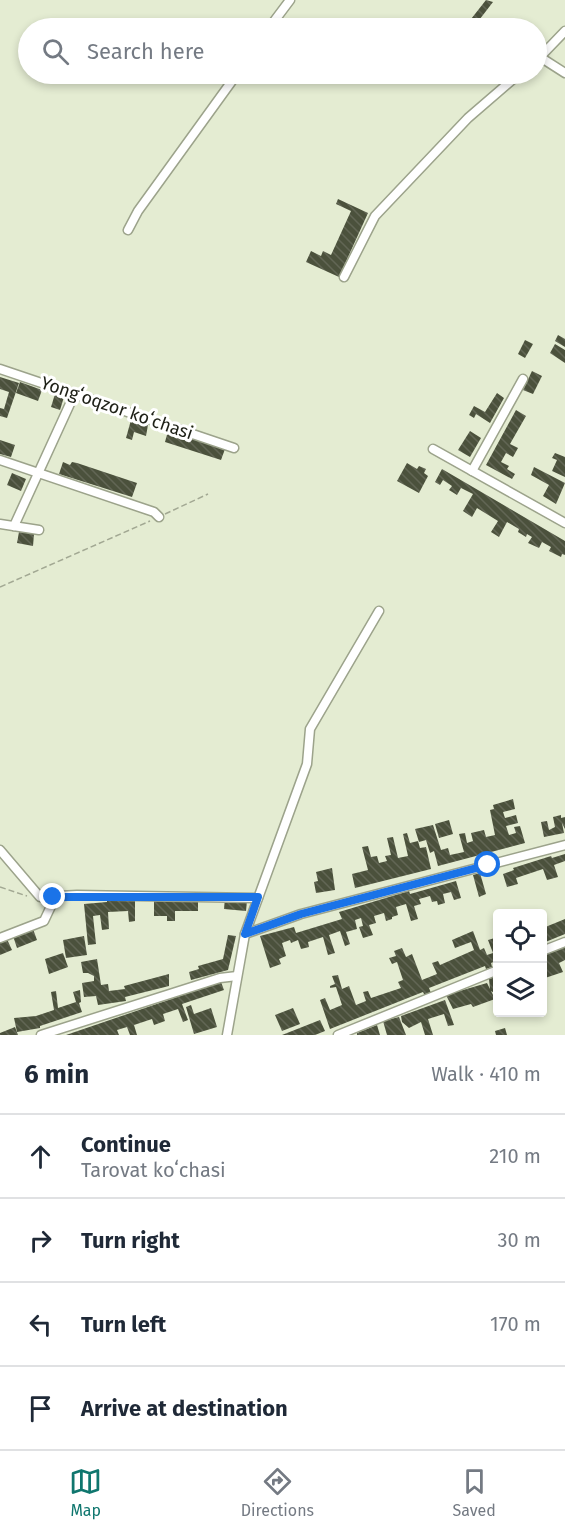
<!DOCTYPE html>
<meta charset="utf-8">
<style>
:root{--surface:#fff;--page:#f6f6f7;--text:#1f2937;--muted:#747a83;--line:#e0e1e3;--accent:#0f766e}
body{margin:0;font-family:"Fira Sans",sans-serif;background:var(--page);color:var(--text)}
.controls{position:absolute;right:18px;bottom:18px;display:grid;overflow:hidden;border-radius:6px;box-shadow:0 3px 9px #0003}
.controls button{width:54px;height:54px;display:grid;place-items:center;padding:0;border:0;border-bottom:2px solid var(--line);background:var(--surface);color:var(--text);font:30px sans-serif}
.stop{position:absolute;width:18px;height:18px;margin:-14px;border:4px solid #1a73e8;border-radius:50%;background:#fff}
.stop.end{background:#1a73e8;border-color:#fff;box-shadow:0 2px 6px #0008}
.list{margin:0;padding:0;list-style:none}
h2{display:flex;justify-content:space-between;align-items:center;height:78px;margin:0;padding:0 24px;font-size:26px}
h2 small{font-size:20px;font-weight:400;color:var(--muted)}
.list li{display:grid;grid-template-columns:39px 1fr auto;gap:18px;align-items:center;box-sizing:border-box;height:84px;padding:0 24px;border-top:2px solid var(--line)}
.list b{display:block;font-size:22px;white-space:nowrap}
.list p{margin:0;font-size:20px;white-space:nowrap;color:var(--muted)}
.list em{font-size:20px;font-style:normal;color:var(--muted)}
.icon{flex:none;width:33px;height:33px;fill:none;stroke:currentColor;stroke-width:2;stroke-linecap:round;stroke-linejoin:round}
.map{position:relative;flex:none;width:565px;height:1035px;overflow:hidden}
.search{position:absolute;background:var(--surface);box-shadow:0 3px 9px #0003;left:18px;right:18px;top:18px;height:66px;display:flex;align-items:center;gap:15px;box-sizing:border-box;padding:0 21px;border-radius:33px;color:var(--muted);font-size:22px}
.sheet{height:414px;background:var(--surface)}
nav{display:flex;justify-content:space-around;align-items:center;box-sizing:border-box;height:84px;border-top:2px solid var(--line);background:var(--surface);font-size:16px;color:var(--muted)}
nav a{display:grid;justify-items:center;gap:3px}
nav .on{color:var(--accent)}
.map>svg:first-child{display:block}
</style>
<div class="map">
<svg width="565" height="1035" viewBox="0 0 565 1035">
<defs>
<pattern id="building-back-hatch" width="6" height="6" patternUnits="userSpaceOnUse" patternTransform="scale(1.5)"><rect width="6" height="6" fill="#4b513c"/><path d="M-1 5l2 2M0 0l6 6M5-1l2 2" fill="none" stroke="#626655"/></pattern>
</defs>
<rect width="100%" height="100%" fill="#e4ecd2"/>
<!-- building -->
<g fill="url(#building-back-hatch)">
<path d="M 486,0 L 493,2 L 473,28 L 464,28 Z"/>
<path d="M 338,199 L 368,213 L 339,277 L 306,262 L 311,251 L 321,256 L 323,251 L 331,255 L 351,211 L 336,204 Z"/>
<path d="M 558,335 L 565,339 L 565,347 L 555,341 Z"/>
<path d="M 525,340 L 533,344 L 525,358 L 518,354 Z"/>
<path d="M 555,344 L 565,350 L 565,363 L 550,353 Z"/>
<path d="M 532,371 L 542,376 L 533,394 L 523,390 Z"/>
<path d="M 0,377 L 19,383 L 7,418 L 0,416 L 0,408 L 4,409 L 9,392 L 0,389 Z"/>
<path d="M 20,382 L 42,390 L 38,401 L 16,393 Z"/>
<path d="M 497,393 L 504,398 L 490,423 L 476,414 L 474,418 L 469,415 L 474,406 L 485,412 Z"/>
<path d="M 55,394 L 64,397 L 60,410 L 51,407 Z"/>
<path d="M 516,410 L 526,416 L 510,444 L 518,448 L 513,457 L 506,453 L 501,462 L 509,466 L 507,469 L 515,474 L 512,479 L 486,465 Z"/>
<path d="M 131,420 L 148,425 L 146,436 L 134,432 L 132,440 L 126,438 Z"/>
<path d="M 168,431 L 225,449 L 221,460 L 165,442 Z"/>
<path d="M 470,431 L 481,438 L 470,457 L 458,450 Z"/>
<path d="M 0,440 L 15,445 L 11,457 L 0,454 Z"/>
<path d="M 555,453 L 565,457 L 565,477 L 552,471 L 557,460 L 552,458 Z"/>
<path d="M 63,462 L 70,465 L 72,462 L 77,463 L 137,483 L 132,497 L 59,474 Z"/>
<path d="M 407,463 L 417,469 L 419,466 L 426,469 L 424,473 L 428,476 L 419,493 L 397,481 Z"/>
<path d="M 534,467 L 565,483 L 556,504 L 543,496 L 549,485 L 531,475 Z"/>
<path d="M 442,469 L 565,541 L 565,555 L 562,554 L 561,557 L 549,551 L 551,547 L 542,542 L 539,548 L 528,543 L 532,537 L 527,534 L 526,537 L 518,532 L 519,529 L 507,522 L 499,537 L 491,532 L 498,521 L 477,508 L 472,517 L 463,511 L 473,494 L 461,488 L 457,495 L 449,490 L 452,486 L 443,480 L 440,485 L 435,482 Z"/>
<path d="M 12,473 L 26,479 L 21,491 L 7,485 Z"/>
<path d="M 19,532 L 34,534 L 33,546 L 17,543 Z"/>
<path d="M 513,799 L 515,809 L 503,812 L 505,818 L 516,815 L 518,823 L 506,826 L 509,835 L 516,833 L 514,827 L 520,826 L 525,843 L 438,866 L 434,851 L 430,853 L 426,840 L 419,842 L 415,829 L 433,825 L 441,850 L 448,848 L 450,855 L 464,852 L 459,834 L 465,833 L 467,843 L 473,841 L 471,833 L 484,830 L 486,837 L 495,835 L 490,810 L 494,809 L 493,805 Z"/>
<path d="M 561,815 L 561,818 L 565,817 L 565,829 L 562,823 L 564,833 L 544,837 L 541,822 L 547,821 L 549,830 L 555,827 L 553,817 Z"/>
<path d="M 449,820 L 453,834 L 439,838 L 435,824 Z"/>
<path d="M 407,833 L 410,843 L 418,841 L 420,848 L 426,847 L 431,869 L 355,888 L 352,874 L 368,870 L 362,847 L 368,846 L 371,857 L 377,856 L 379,863 L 387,861 L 385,856 L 391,855 L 387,838 L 393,837 L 398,858 L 408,856 L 403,834 Z"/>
<path d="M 565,854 L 565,861 L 554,865 L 558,877 L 547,880 L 543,869 L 516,878 L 518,884 L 507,887 L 503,874 L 514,870 L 513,868 L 551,856 L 552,858 Z"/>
<path d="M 332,868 L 335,890 L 316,893 L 314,882 L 318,881 L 316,872 Z"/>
<path d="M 480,873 L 486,894 L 479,897 L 473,875 Z"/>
<path d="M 456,881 L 461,898 L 454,900 L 451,892 L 443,894 L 445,903 L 438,905 L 437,901 L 432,902 L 430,896 L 419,899 L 421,904 L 414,906 L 418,919 L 411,921 L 406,904 L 396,907 L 398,915 L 392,917 L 392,919 L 386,921 L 384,913 L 374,916 L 376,923 L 369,925 L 373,935 L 363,938 L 359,927 L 363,926 L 361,918 L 355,920 L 357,929 L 346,932 L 350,944 L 345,946 L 340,931 L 329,935 L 335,953 L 328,955 L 323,937 L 308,942 L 309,947 L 301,949 L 298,940 L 291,943 L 290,940 L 282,943 L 286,956 L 279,959 L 281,964 L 270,968 L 260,936 L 294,927 L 296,933 L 342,919 L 339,912 L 409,891 L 410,894 Z"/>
<path d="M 225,898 L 247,901 L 246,911 L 224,909 Z"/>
<path d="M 135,899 L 135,921 L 129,922 L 128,911 L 108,912 L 109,929 L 102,930 L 100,915 L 93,916 L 96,944 L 88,945 L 84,904 L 107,902 L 107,900 Z"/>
<path d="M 154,899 L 198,899 L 198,911 L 175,911 L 175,921 L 167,921 L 167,916 L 154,916 Z"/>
<path d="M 565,919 L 565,934 L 543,943 L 543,928 Z"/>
<path d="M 33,929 L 37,940 L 17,948 L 13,936 Z"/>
<path d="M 473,931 L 480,950 L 484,948 L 487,955 L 493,953 L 488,940 L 498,937 L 498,960 L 491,963 L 492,967 L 486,969 L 485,966 L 429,988 L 431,993 L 425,996 L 423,992 L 330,1029 L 320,1000 L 325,998 L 330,1010 L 342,1005 L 336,987 L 330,988 L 330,986 L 335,984 L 332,976 L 338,975 L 342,989 L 349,986 L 356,1005 L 366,1001 L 363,992 L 368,991 L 371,998 L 401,988 L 398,982 L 403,980 L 397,962 L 392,964 L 389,958 L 396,956 L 394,951 L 402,948 L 406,957 L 412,954 L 422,980 L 437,974 L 432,963 L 438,961 L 440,965 L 474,950 L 471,942 L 455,948 L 452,940 Z"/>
<path d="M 228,935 L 236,936 L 228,970 L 191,980 L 189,972 L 199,969 L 198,966 L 223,959 Z"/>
<path d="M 84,936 L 87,955 L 66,958 L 63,940 Z"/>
<path d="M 6,937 L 12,950 L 0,955 L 0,940 Z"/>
<path d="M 565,947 L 565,960 L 559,963 L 563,972 L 545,978 L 543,971 L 543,956 Z"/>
<path d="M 63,953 L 68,967 L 49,974 L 45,959 Z"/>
<path d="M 97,959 L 101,985 L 108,984 L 109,991 L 125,989 L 124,986 L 169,974 L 169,986 L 125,997 L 126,1001 L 98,1005 L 96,996 L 84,997 L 82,983 L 94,981 L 94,976 L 88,973 L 83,973 L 81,962 Z"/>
<path d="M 498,976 L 498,995 L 491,991 L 495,999 L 473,1007 L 471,1004 L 453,1009 L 446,995 L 487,983 L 490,989 L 489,979 Z"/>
<path d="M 221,982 L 224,990 L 182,1004 L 188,1020 L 183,1022 L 178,1009 L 163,1014 L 165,1021 L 154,1025 L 152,1019 L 134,1025 L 137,1035 L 130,1035 L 127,1027 L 117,1030 L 119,1035 L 66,1035 Z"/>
<path d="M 80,990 L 81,1002 L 79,1003 L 82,1012 L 40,1026 L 40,1028 L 17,1032 L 14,1018 L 36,1016 L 54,1010 L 51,992 L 56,991 L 58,1008 L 76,1002 L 73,992 Z"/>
<path d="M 445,1000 L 454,1025 L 448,1026 L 444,1014 L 428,1019 L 433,1035 L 425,1035 L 421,1022 L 409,1028 L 402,1022 L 401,1016 Z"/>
<path d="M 191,1005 L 194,1014 L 211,1008 L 217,1027 L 194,1034 L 186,1007 Z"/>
<path d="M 293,1008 L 300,1024 L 282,1031 L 275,1015 Z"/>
<path d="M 399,1017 L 406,1035 L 387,1035 L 383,1021 Z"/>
<path d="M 320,1020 L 325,1031 L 315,1035 L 282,1035 Z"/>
<path d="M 377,1025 L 380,1035 L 357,1035 L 357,1033 Z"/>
<path d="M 15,1027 L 18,1035 L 0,1035 L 0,1033 Z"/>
<path d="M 505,1028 L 507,1035 L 496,1035 L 495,1031 Z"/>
</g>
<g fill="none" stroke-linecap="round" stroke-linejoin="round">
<!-- minor casing -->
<g stroke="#9ca38b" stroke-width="11">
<g id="minor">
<path d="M 269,28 L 290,0"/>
<path d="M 540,57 L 565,31"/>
<path d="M 538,59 L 540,57 L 565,73"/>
<path d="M 128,230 L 138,211 L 237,74"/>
<path d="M 344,277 L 375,216 L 468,118 L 519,74"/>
<path d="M 0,369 L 234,448"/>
<path d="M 433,449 L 565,523"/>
<path d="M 0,460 L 154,512 L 159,517"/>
<path d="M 472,471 L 523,379"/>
<path d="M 0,524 L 39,530"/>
<path d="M 14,526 L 74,395"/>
<path d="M 0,850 L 40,897 L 77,895 L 258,898"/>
<path d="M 245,934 L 301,914 L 565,845"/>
<path d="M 0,938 L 44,921 L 52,904"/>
<path d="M 542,951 L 565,942"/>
<path d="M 41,1035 L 220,978 L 237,976"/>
<path d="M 227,1035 L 245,934 L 307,764 L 310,729 L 379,611"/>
<path d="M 338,1035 L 498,970"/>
</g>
</g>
<!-- path -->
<g stroke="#a2a893" stroke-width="1.5" stroke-dasharray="6 3" stroke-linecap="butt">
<path d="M 165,514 L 208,494"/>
<path d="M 0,587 L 150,521"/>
<path d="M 0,887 L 27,896"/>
</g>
<!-- minor -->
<use href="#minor" stroke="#fff" stroke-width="8"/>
</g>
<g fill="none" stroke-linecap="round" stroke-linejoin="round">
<!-- route -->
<path stroke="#1a73e8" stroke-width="8" d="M 53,897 L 258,897 L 245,934 L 301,914 L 488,865"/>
</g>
<g text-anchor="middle" stroke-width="6" stroke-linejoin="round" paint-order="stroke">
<!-- street labels -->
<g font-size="18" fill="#1e2017" stroke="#fff">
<text transform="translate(117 408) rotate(19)" y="6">Yongʻoqzor koʻchasi</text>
</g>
</g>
</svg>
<div class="controls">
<button><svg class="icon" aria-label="locate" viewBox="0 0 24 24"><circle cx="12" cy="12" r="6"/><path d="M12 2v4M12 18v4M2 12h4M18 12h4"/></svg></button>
<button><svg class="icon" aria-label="layers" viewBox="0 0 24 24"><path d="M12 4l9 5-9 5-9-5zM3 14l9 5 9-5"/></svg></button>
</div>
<div class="stop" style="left:488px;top:865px"></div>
<div class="stop end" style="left:53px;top:897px"></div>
<div class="search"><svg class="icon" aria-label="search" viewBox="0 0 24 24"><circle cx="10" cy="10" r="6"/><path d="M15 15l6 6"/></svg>Search here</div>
</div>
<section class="sheet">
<h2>6 min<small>Walk · 410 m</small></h2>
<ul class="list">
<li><svg class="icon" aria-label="ahead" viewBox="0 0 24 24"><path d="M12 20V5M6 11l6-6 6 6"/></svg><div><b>Continue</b><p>Tarovat koʻchasi</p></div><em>210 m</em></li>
<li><svg class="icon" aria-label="right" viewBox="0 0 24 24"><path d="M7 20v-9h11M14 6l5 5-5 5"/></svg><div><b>Turn right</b></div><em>30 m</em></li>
<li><svg class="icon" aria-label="left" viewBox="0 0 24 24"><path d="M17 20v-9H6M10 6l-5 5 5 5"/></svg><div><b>Turn left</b></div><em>170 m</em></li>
<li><svg class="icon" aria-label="arrive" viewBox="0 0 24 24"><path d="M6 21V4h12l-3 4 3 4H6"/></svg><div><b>Arrive at destination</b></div></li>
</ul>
</section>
<nav>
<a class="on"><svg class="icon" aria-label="map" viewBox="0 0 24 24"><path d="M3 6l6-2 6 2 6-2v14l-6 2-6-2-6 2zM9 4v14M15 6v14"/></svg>Map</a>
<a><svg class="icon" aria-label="directions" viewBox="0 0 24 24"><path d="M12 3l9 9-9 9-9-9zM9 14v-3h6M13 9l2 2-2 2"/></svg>Directions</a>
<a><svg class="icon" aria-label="saved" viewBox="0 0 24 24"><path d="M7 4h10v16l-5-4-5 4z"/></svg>Saved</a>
</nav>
